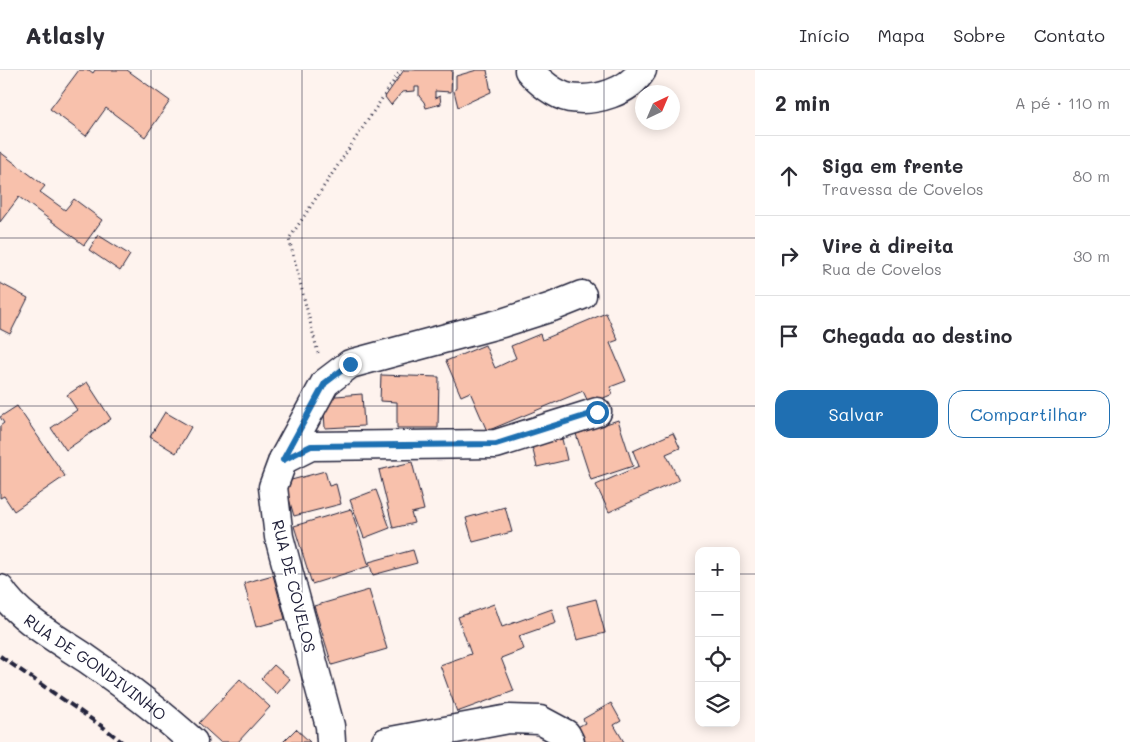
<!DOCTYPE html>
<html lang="pt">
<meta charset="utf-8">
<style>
:root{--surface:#fff;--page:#f2f2f3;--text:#2b2b33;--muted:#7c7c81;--line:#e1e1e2;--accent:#1f6fb2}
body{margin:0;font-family:Mali,sans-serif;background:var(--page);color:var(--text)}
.controls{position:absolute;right:15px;bottom:15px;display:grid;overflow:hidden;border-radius:10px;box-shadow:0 2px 12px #0003}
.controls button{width:45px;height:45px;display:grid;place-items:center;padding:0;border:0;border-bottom:1px solid var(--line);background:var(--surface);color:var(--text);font:25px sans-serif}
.compass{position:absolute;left:635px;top:15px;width:45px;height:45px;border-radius:50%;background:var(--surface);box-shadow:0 2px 12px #0003;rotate:44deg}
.stop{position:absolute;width:15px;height:15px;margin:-11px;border:4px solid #1f6fb2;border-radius:50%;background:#fff}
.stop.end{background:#1f6fb2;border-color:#fff;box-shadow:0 1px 5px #0008}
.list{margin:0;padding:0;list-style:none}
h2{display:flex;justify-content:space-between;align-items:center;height:65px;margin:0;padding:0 20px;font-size:21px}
h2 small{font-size:16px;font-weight:400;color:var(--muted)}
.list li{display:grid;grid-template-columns:32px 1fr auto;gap:15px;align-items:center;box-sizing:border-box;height:80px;padding:0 20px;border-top:1px solid var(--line)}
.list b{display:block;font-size:19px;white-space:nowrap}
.list p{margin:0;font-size:16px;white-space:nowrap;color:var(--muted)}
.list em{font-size:16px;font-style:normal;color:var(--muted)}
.actions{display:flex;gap:10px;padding:15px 20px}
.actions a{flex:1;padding:11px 0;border:1px solid var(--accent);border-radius:15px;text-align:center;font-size:18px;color:var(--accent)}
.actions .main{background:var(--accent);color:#fff}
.icon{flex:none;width:28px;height:28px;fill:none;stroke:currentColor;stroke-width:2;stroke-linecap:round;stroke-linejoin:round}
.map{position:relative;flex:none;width:755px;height:672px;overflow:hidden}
header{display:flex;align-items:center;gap:30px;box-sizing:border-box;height:70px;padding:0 25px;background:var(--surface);border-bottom:1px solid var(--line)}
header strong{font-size:24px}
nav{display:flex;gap:28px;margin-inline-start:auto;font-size:18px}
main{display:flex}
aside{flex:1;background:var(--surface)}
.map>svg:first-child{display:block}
</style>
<header>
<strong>Atlasly</strong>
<nav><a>Início</a><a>Mapa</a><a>Sobre</a><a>Contato</a></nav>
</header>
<main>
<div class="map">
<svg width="755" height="672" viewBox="0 0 755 672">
<rect width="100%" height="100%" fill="#fef3ee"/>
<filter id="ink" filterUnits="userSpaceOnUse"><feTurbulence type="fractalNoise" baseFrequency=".02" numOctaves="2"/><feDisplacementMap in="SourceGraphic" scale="10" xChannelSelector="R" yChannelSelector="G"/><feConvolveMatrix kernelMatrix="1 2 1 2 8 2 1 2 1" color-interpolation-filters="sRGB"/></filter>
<g filter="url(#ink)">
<!-- building -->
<g fill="#f8c1ac" stroke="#22223b">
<path d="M 79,0 L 89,0 L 93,3 L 95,0 L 127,0 L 170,31 L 145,67 L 106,38 L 86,66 L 50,39 Z"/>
<path d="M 404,0 L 452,0 L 451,22 L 435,21 L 435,28 L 440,26 L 441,34 L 426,38 L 424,32 L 419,26 L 419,17 L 415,17 L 415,21 L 402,22 L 391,35 L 385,27 Z"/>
<path d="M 477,0 L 487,0 L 491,22 L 458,37 L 454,21 L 456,18 L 456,6 Z"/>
<path d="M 0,82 L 45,116 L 40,122 L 65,140 L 74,129 L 102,150 L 84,175 L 19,127 L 0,152 Z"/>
<path d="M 98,165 L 130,185 L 120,201 L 89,180 Z"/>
<path d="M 0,213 L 28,228 L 10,264 L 0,259 Z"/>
<path d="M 606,243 L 618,270 L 610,273 L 626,311 L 610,317 L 613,324 L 589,334 L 583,321 L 487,361 L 470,322 L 461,326 L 446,291 L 485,275 L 495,298 L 516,288 L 511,276 L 540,264 L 542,270 Z"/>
<path d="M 381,305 L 439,307 L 438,358 L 397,358 L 397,332 L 380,331 Z"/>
<path d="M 87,312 L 111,349 L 66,380 L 51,358 L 77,340 L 67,325 Z"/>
<path d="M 362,324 L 364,356 L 325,358 L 323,327 Z"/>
<path d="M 17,336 L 65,406 L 14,441 L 4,426 L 0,428 L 0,356 L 4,353 L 0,347 Z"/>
<path d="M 165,342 L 191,357 L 176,383 L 150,367 Z"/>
<path d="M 618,350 L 633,396 L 591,410 L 576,364 Z"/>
<path d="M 673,363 L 680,378 L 666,384 L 679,410 L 609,442 L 596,415 L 639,396 L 633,381 Z"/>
<path d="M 562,369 L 567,390 L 537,397 L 532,376 Z"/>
<path d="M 412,392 L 424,440 L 411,443 L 414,453 L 393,458 L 379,400 Z"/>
<path d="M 325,401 L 329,416 L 336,414 L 341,434 L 294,446 L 284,412 Z"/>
<path d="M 376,420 L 390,458 L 364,468 L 350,430 Z"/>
<path d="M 505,437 L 512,462 L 473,472 L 466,448 Z"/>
<path d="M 351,439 L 369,496 L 312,514 L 294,456 Z"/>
<path d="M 413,480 L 417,493 L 373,505 L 369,492 Z"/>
<path d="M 273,505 L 285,549 L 256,557 L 244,513 Z"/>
<path d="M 369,520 L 387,579 L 332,595 L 314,536 Z"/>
<path d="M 596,529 L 605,563 L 577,570 L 568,536 Z"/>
<path d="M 494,534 L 502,557 L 552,539 L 556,553 L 519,566 L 524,579 L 501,588 L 514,621 L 457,642 L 440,595 L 471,584 L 458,547 Z"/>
<path d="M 274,595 L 290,609 L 277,624 L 261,609 Z"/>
<path d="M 240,609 L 270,637 L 238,672 L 220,672 L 199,653 Z"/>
<path d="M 611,633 L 621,651 L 614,655 L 624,672 L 578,672 L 572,660 L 585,653 L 583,649 Z"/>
<path d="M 296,659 L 310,672 L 283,672 Z"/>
</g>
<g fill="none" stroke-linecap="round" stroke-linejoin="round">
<!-- minor casing -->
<g stroke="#22223b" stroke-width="31">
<g id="minor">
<path d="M 529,0 C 539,12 555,25 570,28 C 595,32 629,22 642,0"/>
<path d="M 283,390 L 311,376 L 496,374 L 597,342"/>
<path id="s1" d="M 0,519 C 18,548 59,570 87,589 C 123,614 160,642 193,672"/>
<path d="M 331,672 L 330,656 L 279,467 L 273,417 L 283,390 L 325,313 L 350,294 L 502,253 L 552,237 L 582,225"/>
<path d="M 386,672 L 509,649 L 540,650 L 566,664 L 570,672"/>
</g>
</g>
<!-- path -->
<path stroke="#22223b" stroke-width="3" stroke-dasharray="1 4" stroke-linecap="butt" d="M 318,283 L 289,169 L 401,0"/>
<!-- minor -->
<use href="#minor" stroke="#fff" stroke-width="28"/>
<!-- rail -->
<path stroke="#22223b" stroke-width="4" stroke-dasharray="8 4" stroke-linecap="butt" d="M 0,586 L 103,657 L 122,672"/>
</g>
</g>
<g fill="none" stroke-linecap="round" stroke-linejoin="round" filter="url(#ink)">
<!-- route -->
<path stroke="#1f6fb2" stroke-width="6" d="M 350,294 L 325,313 L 283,390 L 311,376 L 496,374 L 597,342"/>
</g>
<!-- grid -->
<path fill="none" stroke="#22223b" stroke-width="1" stroke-opacity="0.55" d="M 151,0 L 151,672M 302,0 L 302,672M 453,0 L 453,672M 604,0 L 604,672M 0,168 L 755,168M 0,336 L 755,336M 0,504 L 699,504M 736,504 L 755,504"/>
<g text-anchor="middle" stroke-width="4" stroke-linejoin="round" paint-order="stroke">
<!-- street labels -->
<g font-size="16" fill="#22223b" stroke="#fff">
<text transform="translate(294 516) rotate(76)" y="6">RUA DE COVELOS</text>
<text dy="6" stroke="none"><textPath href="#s1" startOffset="124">RUA DE GONDIVINHO</textPath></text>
</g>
</g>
</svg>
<div class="controls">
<button>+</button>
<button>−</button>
<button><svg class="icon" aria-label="locate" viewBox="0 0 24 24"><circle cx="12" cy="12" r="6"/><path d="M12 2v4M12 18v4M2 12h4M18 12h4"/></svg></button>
<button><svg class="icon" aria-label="layers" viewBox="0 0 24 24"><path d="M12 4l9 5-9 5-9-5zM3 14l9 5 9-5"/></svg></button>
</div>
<svg class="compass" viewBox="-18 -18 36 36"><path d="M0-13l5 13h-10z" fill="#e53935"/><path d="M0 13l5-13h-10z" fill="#7c7c81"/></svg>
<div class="stop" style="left:597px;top:342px"></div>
<div class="stop end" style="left:350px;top:294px"></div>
</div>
<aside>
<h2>2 min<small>A pé · 110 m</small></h2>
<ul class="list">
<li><svg class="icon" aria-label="ahead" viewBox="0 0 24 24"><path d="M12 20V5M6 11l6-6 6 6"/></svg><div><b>Siga em frente</b><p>Travessa de Covelos</p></div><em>80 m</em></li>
<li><svg class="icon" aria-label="right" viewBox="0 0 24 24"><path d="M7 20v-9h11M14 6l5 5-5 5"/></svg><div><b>Vire à direita</b><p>Rua de Covelos</p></div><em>30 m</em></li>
<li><svg class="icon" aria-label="arrive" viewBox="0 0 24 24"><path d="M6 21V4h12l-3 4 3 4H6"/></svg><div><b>Chegada ao destino</b></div></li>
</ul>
<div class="actions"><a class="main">Salvar</a><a>Compartilhar</a></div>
</aside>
</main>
